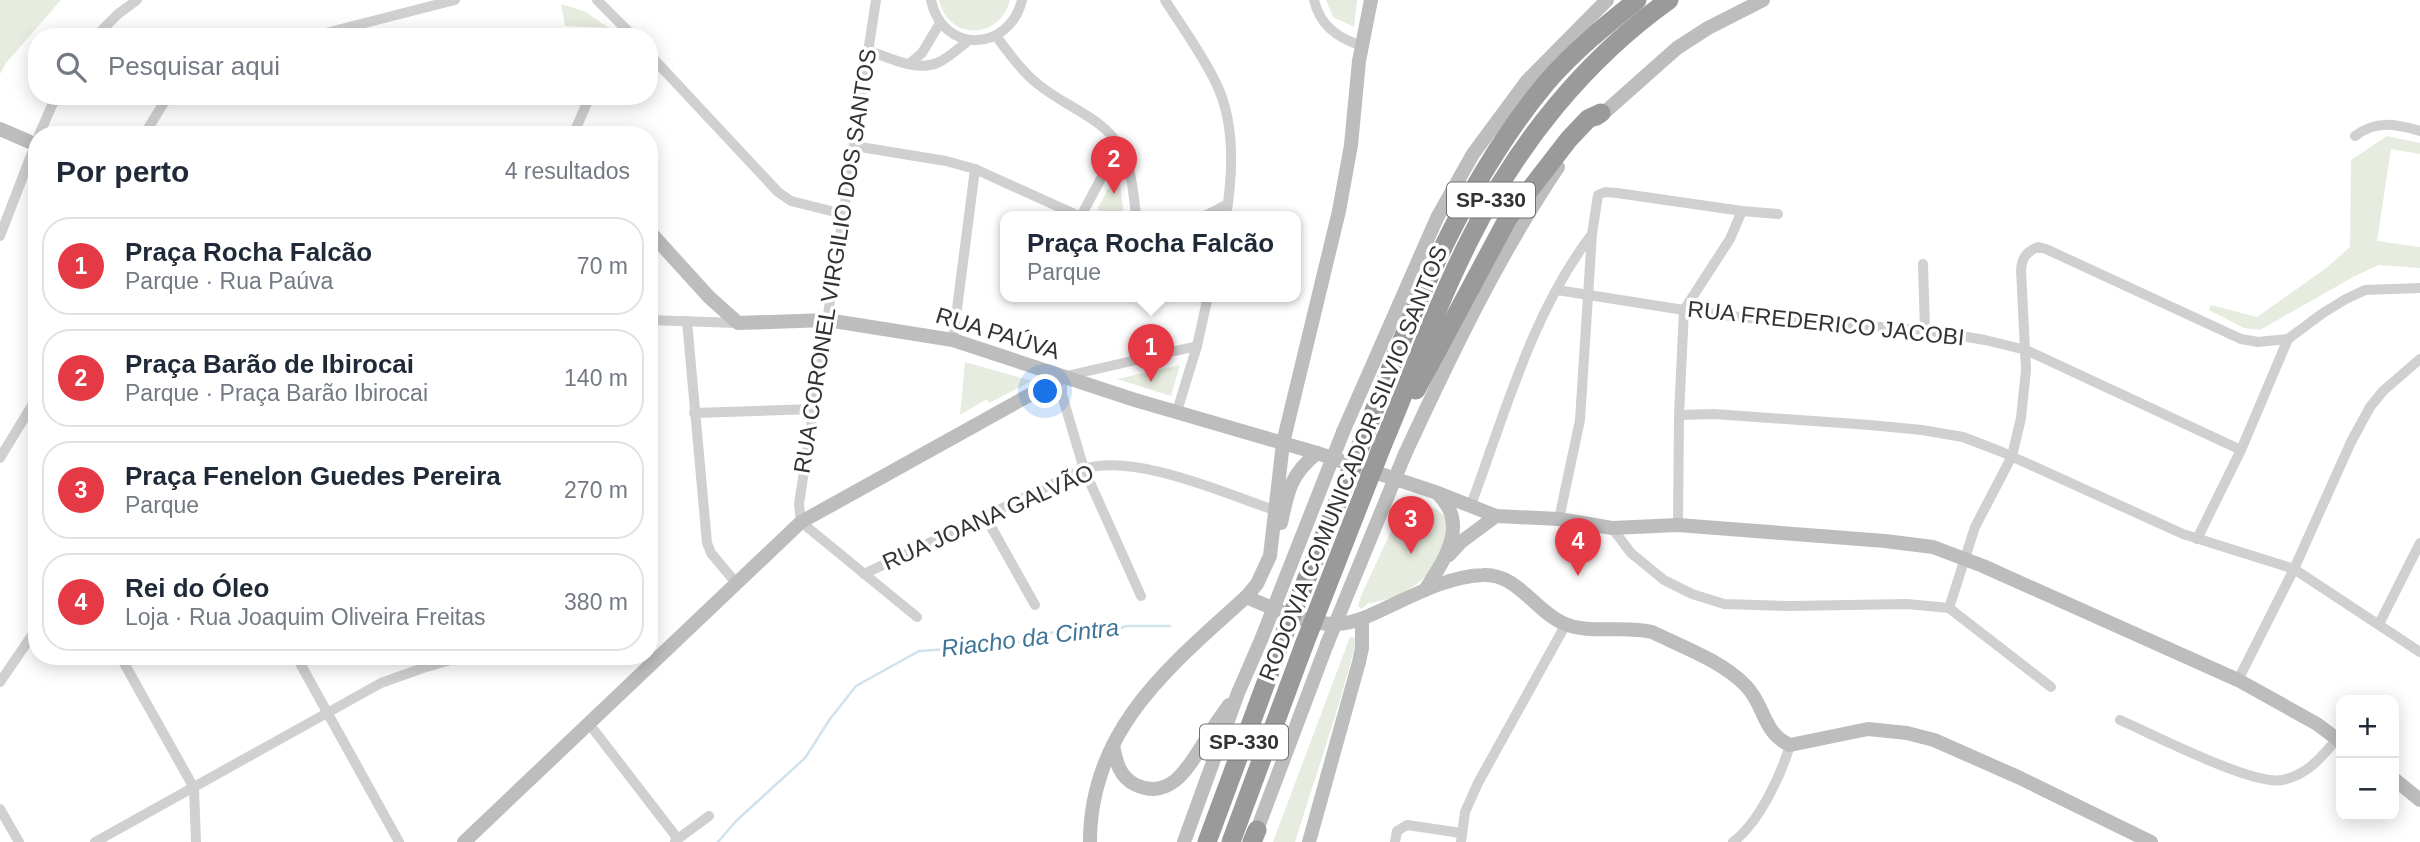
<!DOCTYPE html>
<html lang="pt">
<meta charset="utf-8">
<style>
:root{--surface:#fff;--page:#f2f2f3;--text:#1f2937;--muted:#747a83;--line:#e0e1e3;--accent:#e63946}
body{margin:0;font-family:Arial,sans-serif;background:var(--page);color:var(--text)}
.controls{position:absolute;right:21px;bottom:21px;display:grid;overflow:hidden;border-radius:14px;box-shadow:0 4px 18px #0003}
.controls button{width:63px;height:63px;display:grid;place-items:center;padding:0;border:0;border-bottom:2px solid var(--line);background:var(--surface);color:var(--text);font:35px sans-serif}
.you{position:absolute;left:1046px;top:392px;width:24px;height:24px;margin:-18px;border:5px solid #fff;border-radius:50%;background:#1a73e8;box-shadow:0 0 0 10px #1a73e833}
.badge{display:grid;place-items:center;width:46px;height:46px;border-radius:50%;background:var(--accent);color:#fff;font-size:23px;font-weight:700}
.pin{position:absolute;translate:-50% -58px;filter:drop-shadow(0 2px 4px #0008)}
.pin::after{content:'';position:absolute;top:37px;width:24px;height:21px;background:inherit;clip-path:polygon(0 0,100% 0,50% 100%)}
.popup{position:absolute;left:1000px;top:211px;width:301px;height:91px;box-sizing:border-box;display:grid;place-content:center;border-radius:14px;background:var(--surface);filter:drop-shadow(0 2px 5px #0005);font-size:23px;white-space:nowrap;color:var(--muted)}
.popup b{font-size:26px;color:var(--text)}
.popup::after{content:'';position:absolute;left:50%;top:100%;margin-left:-14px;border:14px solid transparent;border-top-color:var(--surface)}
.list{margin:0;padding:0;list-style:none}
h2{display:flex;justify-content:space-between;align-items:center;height:91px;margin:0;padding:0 28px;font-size:30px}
h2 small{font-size:23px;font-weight:400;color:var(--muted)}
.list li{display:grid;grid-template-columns:46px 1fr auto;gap:21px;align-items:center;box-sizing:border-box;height:98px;margin:0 14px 14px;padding:0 14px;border:2px solid var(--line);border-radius:28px}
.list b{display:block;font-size:26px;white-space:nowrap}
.list p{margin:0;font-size:23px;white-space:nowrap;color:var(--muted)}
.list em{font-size:23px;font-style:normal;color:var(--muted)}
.icon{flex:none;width:38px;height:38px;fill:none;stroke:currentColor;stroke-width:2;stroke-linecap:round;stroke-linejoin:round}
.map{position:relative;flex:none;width:2420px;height:842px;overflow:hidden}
.search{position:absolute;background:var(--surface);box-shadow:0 4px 18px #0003;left:28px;top:28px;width:630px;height:77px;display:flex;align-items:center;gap:18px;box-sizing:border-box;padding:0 24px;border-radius:28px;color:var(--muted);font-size:26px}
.panel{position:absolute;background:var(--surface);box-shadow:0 4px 18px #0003;left:28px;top:126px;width:630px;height:539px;border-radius:28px}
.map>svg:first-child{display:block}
</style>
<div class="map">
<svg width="2420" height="842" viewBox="0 0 2420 842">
<rect width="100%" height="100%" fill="#fff"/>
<!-- green -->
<g fill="#e6ecdf">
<path d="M 0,0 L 61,0 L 6,63 L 0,74 Z"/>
<path d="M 939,0 L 1010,0 C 1000,40 948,41 939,0 Z"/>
<path d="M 1326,0 L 1357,0 L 1354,27 L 1333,17 Z"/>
<path d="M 561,4 L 584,11 L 609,28 L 565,26 Z"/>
<path d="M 2387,136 L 2420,143 L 2420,154 L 2391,149 L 2377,241 L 2420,247 L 2420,268 L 2379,265 L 2355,276 L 2260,330 L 2244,328 L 2209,310 L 2211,305 L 2257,317 L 2325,269 L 2350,247 L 2351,160 Z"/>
<path d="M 1118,170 L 1124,216 L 1097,210 Z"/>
<path d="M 965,362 L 1032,381 L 989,403 L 987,399 L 960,415 Z"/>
<path d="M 1180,365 L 1171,396 L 1117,379 Z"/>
<path d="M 1406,499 C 1418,501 1438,506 1445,518 C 1449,526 1446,537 1443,545 C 1439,553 1436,563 1431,570 C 1419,587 1388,602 1368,603 L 1362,609 L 1358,606 L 1361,596 Z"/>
<path d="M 1350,637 L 1357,638 C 1340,707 1316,774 1295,842 L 1273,842 Z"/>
</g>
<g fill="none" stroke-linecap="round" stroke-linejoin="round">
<!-- stream -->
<path stroke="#cfe2ee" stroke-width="2.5" d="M 718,842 L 736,821 L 805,758 L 830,719 L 856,686 L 919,651 L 1010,645 L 1045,634 L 1071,629 L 1100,634 L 1127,626 L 1170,626"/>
<!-- street -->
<g stroke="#d0d0d0" stroke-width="10">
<path d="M 597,0 L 634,37"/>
<path d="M 876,0 L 799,504 L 801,522 L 917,617"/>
<path d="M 931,0 C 942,54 1009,53 1022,0"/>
<path d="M 1165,0 C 1182,27 1202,54 1216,83 C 1235,122 1233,174 1226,216"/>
<path d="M 1314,0 C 1320,26 1338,39 1363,46"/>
<path d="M 996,36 C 1009,53 1022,72 1039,85 C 1061,103 1091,114 1110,134 C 1131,155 1133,188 1136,216"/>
<path d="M 95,37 L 118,14 L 137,0"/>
<path d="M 310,37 L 455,0"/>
<path d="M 867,50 C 888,57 915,72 937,63 C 949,58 959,48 969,40"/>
<path d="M 649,54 L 778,192 L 791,201 L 843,214"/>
<path d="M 909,64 L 922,53 L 940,23"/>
<path d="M 39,135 L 56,96"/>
<path d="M 144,135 L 163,104 L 171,96"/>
<path d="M 573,135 L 590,96"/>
<path d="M 2355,136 C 2376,120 2395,124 2420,131"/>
<path d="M 854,146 L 946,161 L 975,169 L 1079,216"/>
<path d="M 1081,216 L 1119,145"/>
<path d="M 1205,216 L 1228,204"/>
<path d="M 0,236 L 37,140"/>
<path d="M 1923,264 L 1925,330"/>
<path d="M 1557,290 L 1684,310 L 1748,318 L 1925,330 L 1985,340 L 2026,350 L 2241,450"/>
<path d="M 649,320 L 738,323"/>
<path d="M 687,321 L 707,543 L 711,553 L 736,583"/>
<path d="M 953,340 L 975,169"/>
<path d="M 1177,411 L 1197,346 L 1208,296"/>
<path d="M 694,413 L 814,409"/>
<path d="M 1679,415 L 1714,414 L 1870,425 L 1922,430 L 1963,437 L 2002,452 L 2183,534 L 2294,569 L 2420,652"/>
<path d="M 0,458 L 37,397"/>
<path d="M 1471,505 C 1505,414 1532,312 1592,234"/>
<path d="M 985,516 L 1035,605"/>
<path d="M 1559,519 L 1580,420 L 1592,234 L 1598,195 L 1605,192 L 1617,193 L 1742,211 L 1778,214"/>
<path d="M 1678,525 L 1679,415 L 1684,310 L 1730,239 L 1742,211"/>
<path d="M 1612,528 L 1631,553 L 1664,580 L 1692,594 L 1724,604 L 1790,606 L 1907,604 L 1949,608 L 2051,687"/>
<path d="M 2197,539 L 2241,450 L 2288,339 L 2323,313 L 2346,299 L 2365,290 L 2420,288"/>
<path d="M 864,574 L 1084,469 C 1135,453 1224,493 1274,510"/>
<path d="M 1141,596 L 1084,469 L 1062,395 L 1062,377 L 1197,346"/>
<path d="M 1949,608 L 1975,527 L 2012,456 L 2021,418 L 2026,370 L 2021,270 C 2022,258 2026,252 2038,247 L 2046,249 L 2241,339 L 2258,342 L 2288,339"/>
<path d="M 2379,624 L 2420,543"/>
<path d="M 120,656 L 194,788 L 196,842"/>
<path d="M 296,656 L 399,842"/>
<path d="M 2238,680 L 2294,569 L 2351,442 L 2370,407 L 2383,391 L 2420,359"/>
<path d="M 0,682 L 37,628"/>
<path d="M 2120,720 C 2152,734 2253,786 2282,780 C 2307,775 2321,758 2337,739"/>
<path d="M 590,725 L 678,839"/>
<path d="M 0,809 L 19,842"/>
<path d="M 675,841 L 709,816"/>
<path d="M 95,842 L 381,683 L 423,668 L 464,656"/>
<path d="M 1395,842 L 1397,831 L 1407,825 L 1461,833"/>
<path d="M 1461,842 L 1465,812 L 1478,783 L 1566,624"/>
<path d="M 1733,842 C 1759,823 1781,775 1790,745"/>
</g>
<!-- secondary -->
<g stroke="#bdbdbd" stroke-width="14">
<path d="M 1597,119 L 1677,48 L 1708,28 L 1763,0"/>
<path d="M 0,129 L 37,145"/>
<path d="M 649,231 L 709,297 L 738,323 L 827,320 L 953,340 L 1135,400 L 1317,453 L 1438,493 L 1496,516 L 1559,519 L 1612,528 L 1678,525 L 1885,541 L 1933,547 L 1983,566 L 2238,680 L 2317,724 L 2341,742"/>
<path d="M 1343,432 L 1437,218 L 1473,154 L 1527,81 L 1607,0"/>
<path d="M 1405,454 C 1451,355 1497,258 1558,167"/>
<path d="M 1281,523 C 1288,491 1290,475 1317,453"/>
<path d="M 1449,555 L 1461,542 L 1496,516"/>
<path d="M 1425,590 C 1444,560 1470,525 1438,494"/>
<path d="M 1246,597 C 1273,608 1303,623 1332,624 C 1353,625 1373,614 1392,605 C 1420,592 1452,576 1483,575 C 1517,573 1535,611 1563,623 C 1588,635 1625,625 1652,632 C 1683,647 1722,661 1746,686 C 1765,705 1763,734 1790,745 L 1868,729 L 1907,733 L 1934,740 L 2018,777 L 2151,842"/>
<path d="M 1113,745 C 1116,761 1119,777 1136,785 C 1171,801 1189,766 1205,741 C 1212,729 1220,717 1229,705"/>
<path d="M 2394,779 L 2420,800"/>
<path d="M 1255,839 L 1257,830 L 1327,644"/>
<path d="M 464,842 L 801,522 L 1062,377"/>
<path d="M 1090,842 C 1090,729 1170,666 1246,597 L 1257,584 L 1270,556 L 1283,443 L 1339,211 L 1351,145 L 1359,61 L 1371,0"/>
<path d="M 1184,842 L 1238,693 L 1261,640"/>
<path d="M 1309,842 L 1359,662 L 1362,648 L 1362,619"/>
</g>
<!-- highway -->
<g stroke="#9a9a9a" stroke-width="19">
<path d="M 1416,390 L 1508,218 L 1569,139 L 1588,119 L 1601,113"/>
<path d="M 1363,440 C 1410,315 1461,185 1547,82 C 1574,51 1606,25 1637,0"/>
<path d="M 1382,446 C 1412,376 1437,303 1472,235 C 1518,143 1585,60 1669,0"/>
<path d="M 1207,842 L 1281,642"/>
<path d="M 1231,842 L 1304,645"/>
<path d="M 1252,842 L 1257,830"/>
</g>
<!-- secondary-bridge -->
<g stroke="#bdbdbd" stroke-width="14">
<path d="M 1261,640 L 1343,432"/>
<path d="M 1327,644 L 1405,454"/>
</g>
<!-- highway-bridge -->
<g stroke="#9a9a9a" stroke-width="19">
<path d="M 1281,642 L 1363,440"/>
<path d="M 1304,645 L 1382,446"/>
</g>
</g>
<g text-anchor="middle" stroke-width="7" stroke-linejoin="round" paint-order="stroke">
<!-- shield labels -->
<g fill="#fff" stroke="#707070" stroke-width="2">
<rect x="1447" y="182.5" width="88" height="35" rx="5"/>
<rect x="1200" y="724.5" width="88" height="35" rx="5"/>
</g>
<g font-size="21" font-weight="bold" fill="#333">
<text x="1491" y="207">SP-330</text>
<text x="1244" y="749">SP-330</text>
</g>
<!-- street labels -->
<g font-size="23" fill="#333" stroke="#fff">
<text transform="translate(835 261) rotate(-81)" y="8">RUA CORONEL VIRGILIO DOS SANTOS</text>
<text transform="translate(1826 323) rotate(6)" y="8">RUA FREDERICO JACOBI</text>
<text transform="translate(998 333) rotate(17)" y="8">RUA PAÚVA</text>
<text transform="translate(1353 463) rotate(-68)" y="8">RODOVIA COMUNICADOR SILVIO SANTOS</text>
<text transform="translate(988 517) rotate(-24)" y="8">RUA JOANA GALVÃO</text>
</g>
<!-- water labels -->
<g font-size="24" font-style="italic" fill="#3f7597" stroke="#fff">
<text transform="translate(1030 638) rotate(-7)" y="8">Riacho da Cintra</text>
</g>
</g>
</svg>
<div class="controls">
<button>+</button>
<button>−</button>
</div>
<div class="you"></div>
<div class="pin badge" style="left:1151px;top:382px">1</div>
<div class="popup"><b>Praça Rocha Falcão</b>Parque</div>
<div class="pin badge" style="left:1114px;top:194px">2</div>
<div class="pin badge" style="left:1411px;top:554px">3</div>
<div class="pin badge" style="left:1578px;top:576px">4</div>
<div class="search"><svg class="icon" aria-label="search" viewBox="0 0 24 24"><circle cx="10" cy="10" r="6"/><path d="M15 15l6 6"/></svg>Pesquisar aqui</div>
<section class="panel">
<h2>Por perto<small>4 resultados</small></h2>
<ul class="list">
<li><span class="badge">1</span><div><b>Praça Rocha Falcão</b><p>Parque · Rua Paúva</p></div><em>70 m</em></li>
<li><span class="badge">2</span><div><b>Praça Barão de Ibirocai</b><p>Parque · Praça Barão Ibirocai</p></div><em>140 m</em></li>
<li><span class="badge">3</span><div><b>Praça Fenelon Guedes Pereira</b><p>Parque</p></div><em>270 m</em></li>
<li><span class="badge">4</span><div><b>Rei do Óleo</b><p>Loja · Rua Joaquim Oliveira Freitas</p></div><em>380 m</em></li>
</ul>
</section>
</div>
